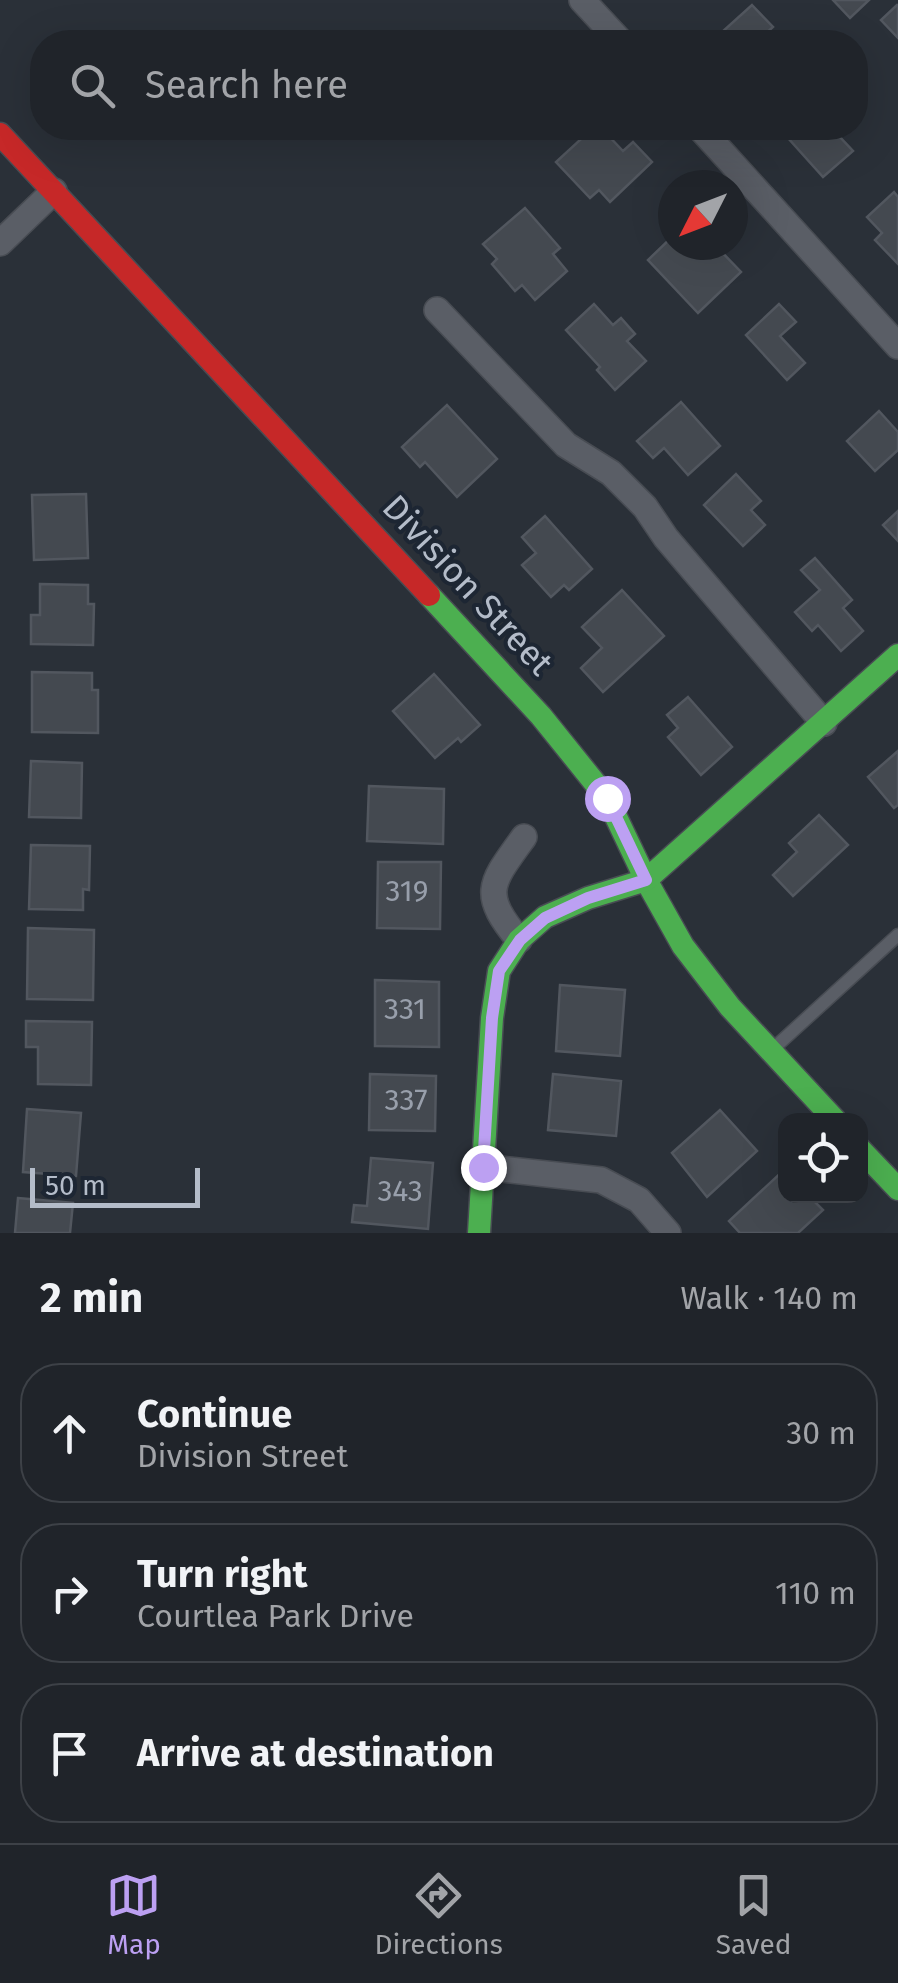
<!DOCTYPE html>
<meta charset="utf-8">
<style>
:root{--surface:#20242a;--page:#2d3036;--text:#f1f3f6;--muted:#a2a4a8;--line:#3d4147;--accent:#bca0f2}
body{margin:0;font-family:"Fira Sans",sans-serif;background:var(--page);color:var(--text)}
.controls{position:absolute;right:30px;bottom:30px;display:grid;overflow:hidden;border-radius:20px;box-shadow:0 10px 40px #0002}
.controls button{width:90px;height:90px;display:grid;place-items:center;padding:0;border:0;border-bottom:2px solid var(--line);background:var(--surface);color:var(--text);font:50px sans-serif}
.compass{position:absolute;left:658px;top:170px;width:90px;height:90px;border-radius:50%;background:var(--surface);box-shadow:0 10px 40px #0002;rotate:228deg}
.scale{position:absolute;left:30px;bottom:25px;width:170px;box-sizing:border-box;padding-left:10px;border:5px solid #b4bcc9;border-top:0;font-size:28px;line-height:35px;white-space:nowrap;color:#b4bcc9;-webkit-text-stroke:8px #1d2633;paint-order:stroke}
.stop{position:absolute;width:30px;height:30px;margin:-22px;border:8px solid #bca0f2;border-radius:50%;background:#fff}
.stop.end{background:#bca0f2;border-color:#fff;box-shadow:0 2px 10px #0008}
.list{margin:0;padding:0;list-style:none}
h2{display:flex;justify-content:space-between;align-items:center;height:130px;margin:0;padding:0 40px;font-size:42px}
h2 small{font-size:32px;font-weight:400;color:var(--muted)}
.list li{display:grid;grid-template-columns:65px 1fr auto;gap:30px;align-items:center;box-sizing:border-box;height:140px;margin:0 20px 20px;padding:0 20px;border:2px solid var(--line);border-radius:40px}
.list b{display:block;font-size:38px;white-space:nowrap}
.list p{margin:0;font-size:32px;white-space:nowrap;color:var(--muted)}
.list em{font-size:32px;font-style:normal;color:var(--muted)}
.icon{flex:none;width:55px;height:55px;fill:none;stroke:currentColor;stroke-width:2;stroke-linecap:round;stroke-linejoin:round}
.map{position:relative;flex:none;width:898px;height:1233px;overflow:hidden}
.search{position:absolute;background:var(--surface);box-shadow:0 10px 40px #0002;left:30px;right:30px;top:30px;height:110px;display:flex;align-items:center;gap:25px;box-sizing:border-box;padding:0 35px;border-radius:40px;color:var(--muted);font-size:38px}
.sheet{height:610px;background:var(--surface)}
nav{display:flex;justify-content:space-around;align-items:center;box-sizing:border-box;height:140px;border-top:2px solid var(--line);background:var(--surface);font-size:28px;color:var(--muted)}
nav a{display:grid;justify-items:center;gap:5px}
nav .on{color:var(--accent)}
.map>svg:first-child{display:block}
</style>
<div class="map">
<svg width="898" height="1233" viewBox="0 0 898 1233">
<rect width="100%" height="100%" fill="#2a3038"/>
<!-- building -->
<g fill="#444950" stroke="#52575f" stroke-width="2.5">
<path d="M 833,0 L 869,0 L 850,18 Z"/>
<path d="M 752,5 L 773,27 L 764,35 L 771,42 L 711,42 Z"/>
<path d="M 897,5 L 898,6 L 898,38 L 881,20 Z"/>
<path d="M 593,128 L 601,128 L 623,151 L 633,142 L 652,162 L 610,202 L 599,190 L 590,198 L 556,162 Z"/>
<path d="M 779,128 L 843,128 L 845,130 L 839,136 L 853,151 L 823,177 Z"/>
<path d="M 894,192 L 898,197 L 898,264 L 875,240 L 882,233 L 867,217 Z"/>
<path d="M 525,208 L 560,248 L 553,254 L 567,271 L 535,300 L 522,285 L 515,291 L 492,264 L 497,259 L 483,244 Z"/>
<path d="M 673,236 L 673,245 L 715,245 L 741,272 L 698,313 L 648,260 Z"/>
<path d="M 594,304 L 613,325 L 621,318 L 635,334 L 627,341 L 646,361 L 615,390 L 597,370 L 600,367 L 566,330 Z"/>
<path d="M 779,304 L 796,322 L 780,336 L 805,363 L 787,380 L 746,335 Z"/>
<path d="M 681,402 L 720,446 L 688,475 L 664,448 L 653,458 L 637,441 Z"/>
<path d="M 447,405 L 497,459 L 457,497 L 425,462 L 420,467 L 402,447 Z"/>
<path d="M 879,411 L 898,432 L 898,450 L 875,471 L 847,441 Z"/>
<path d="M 736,474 L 761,501 L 751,510 L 765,525 L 743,546 L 704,505 Z"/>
<path d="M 86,494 L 88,558 L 34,560 L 32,495 Z"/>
<path d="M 898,511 L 898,541 L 883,525 Z"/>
<path d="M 545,516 L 592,569 L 569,590 L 564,585 L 551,597 L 522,565 L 536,553 L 522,537 Z"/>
<path d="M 815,558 L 852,600 L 843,608 L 863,631 L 841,651 L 818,625 L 812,631 L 795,612 L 820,590 L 801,570 Z"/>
<path d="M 40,584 L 88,585 L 88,604 L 94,604 L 93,645 L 31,644 L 31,615 L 40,615 Z"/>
<path d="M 622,590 L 664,636 L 603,692 L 581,668 L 602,648 L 582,627 Z"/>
<path d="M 32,672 L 92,673 L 92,690 L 98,690 L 98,733 L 32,732 Z"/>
<path d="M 434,674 L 480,725 L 461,742 L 458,738 L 435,758 L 393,711 Z"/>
<path d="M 688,697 L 732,747 L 701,775 L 668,737 L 678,728 L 667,715 Z"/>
<path d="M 898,751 L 898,805 L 894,808 L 868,777 Z"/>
<path d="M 31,761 L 82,763 L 81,818 L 29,817 Z"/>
<path d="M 369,786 L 444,789 L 443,844 L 367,841 Z"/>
<path d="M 819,815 L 848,845 L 793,896 L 773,875 L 797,852 L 789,843 Z"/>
<path d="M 31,845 L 90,846 L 89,890 L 83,889 L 83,910 L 29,909 Z"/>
<path d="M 378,862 L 441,862 L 440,929 L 377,928 Z"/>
<path d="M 28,928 L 94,930 L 93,1000 L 27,999 Z"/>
<path d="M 375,980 L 439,982 L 439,1047 L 375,1046 Z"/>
<path d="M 560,985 L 625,990 L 620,1056 L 556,1051 Z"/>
<path d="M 26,1021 L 92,1022 L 91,1085 L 38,1084 L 38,1047 L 26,1047 Z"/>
<path d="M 370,1074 L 436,1076 L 435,1131 L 369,1130 Z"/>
<path d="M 553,1074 L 621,1081 L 616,1136 L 548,1130 Z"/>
<path d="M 27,1109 L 81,1113 L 76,1176 L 23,1172 Z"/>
<path d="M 720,1110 L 757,1151 L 707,1197 L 672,1153 Z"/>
<path d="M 371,1158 L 433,1163 L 428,1229 L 352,1222 L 354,1205 L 367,1206 Z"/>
<path d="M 785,1169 L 786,1196 L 809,1196 L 823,1210 L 798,1233 L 740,1233 L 729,1221 Z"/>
<path d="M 18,1198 L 73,1203 L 70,1233 L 15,1233 Z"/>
</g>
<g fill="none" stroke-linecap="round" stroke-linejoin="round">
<!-- lane casing -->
<g stroke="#484c53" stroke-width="15">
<path id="lane" d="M 774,1048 L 898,935"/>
</g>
<!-- street casing -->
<g stroke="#484c53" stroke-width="28">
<g id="street">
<path d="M 582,0 L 621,42"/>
<path d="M 700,128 L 898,346"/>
<path d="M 0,243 L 54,191"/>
<path d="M 437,310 L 566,445 L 611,473 L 645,507 L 666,538 L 824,723"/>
<path d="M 519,940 C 480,893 490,884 524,837"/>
<path d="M 483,1167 L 601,1180 L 639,1200 L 668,1233"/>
</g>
</g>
<!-- fast casing -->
<g stroke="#484c53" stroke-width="25">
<g id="fast">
<path d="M 429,595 L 541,716 L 607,798 L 646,880 L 683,946 L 730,1007 L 835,1120"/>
<path d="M 860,1149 L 898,1189"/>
<path d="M 479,1233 L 492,1018 L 499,971 L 519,940 L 545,917 L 588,898 L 646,880 L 898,655"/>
</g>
</g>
<!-- jam casing -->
<g stroke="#484c53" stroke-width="25">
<path id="jam" d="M 0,134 L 429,595"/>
</g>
<!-- lane -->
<use href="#lane" stroke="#5a5e66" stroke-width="12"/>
<!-- street -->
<use href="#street" stroke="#5a5e66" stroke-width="25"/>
<!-- fast -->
<use href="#fast" stroke="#4caf50" stroke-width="22"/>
<!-- jam -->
<use href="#jam" stroke="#c62828" stroke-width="22"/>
</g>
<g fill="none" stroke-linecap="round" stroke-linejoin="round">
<!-- route -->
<path stroke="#bca0f2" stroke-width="12" d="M 483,1167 L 492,1018 L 499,971 L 520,940 L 545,918 L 588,898 L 646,880 L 607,798"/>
</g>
<g text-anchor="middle" stroke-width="8" stroke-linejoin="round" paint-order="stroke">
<!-- number labels -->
<g font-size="30" fill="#989fab">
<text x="407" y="901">319</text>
<text x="405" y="1019">331</text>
<text x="406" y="1110">337</text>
<text x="400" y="1201">343</text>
</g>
<!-- street labels -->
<g font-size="35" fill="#b4bcc9" stroke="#1d2633">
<text transform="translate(468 585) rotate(47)" y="12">Division Street</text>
</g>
</g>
</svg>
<div class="controls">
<button><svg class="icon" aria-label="locate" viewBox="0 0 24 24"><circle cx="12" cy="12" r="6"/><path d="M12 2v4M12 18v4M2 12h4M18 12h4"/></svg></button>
</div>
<svg class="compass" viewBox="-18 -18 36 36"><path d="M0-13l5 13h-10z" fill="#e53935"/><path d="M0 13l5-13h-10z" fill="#a2a4a8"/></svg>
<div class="scale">50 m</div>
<div class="stop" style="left:607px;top:798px"></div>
<div class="stop end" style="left:483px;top:1167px"></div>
<div class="search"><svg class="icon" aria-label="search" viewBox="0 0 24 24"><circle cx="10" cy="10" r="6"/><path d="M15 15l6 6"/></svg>Search here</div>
</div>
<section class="sheet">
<h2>2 min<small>Walk · 140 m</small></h2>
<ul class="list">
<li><svg class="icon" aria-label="ahead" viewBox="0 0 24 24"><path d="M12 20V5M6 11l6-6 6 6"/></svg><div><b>Continue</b><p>Division Street</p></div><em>30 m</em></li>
<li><svg class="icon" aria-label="right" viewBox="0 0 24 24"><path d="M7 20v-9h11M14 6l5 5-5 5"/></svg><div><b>Turn right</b><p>Courtlea Park Drive</p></div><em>110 m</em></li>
<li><svg class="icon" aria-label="arrive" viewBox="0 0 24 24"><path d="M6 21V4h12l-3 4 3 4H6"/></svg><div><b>Arrive at destination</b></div></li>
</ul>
</section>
<nav>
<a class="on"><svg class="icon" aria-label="map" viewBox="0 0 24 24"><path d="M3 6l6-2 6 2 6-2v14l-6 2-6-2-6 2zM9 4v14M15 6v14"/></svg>Map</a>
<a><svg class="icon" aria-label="directions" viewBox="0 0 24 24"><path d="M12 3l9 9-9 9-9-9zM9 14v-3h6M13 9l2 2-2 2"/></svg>Directions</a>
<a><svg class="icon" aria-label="saved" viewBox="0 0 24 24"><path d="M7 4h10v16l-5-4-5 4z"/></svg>Saved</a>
</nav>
